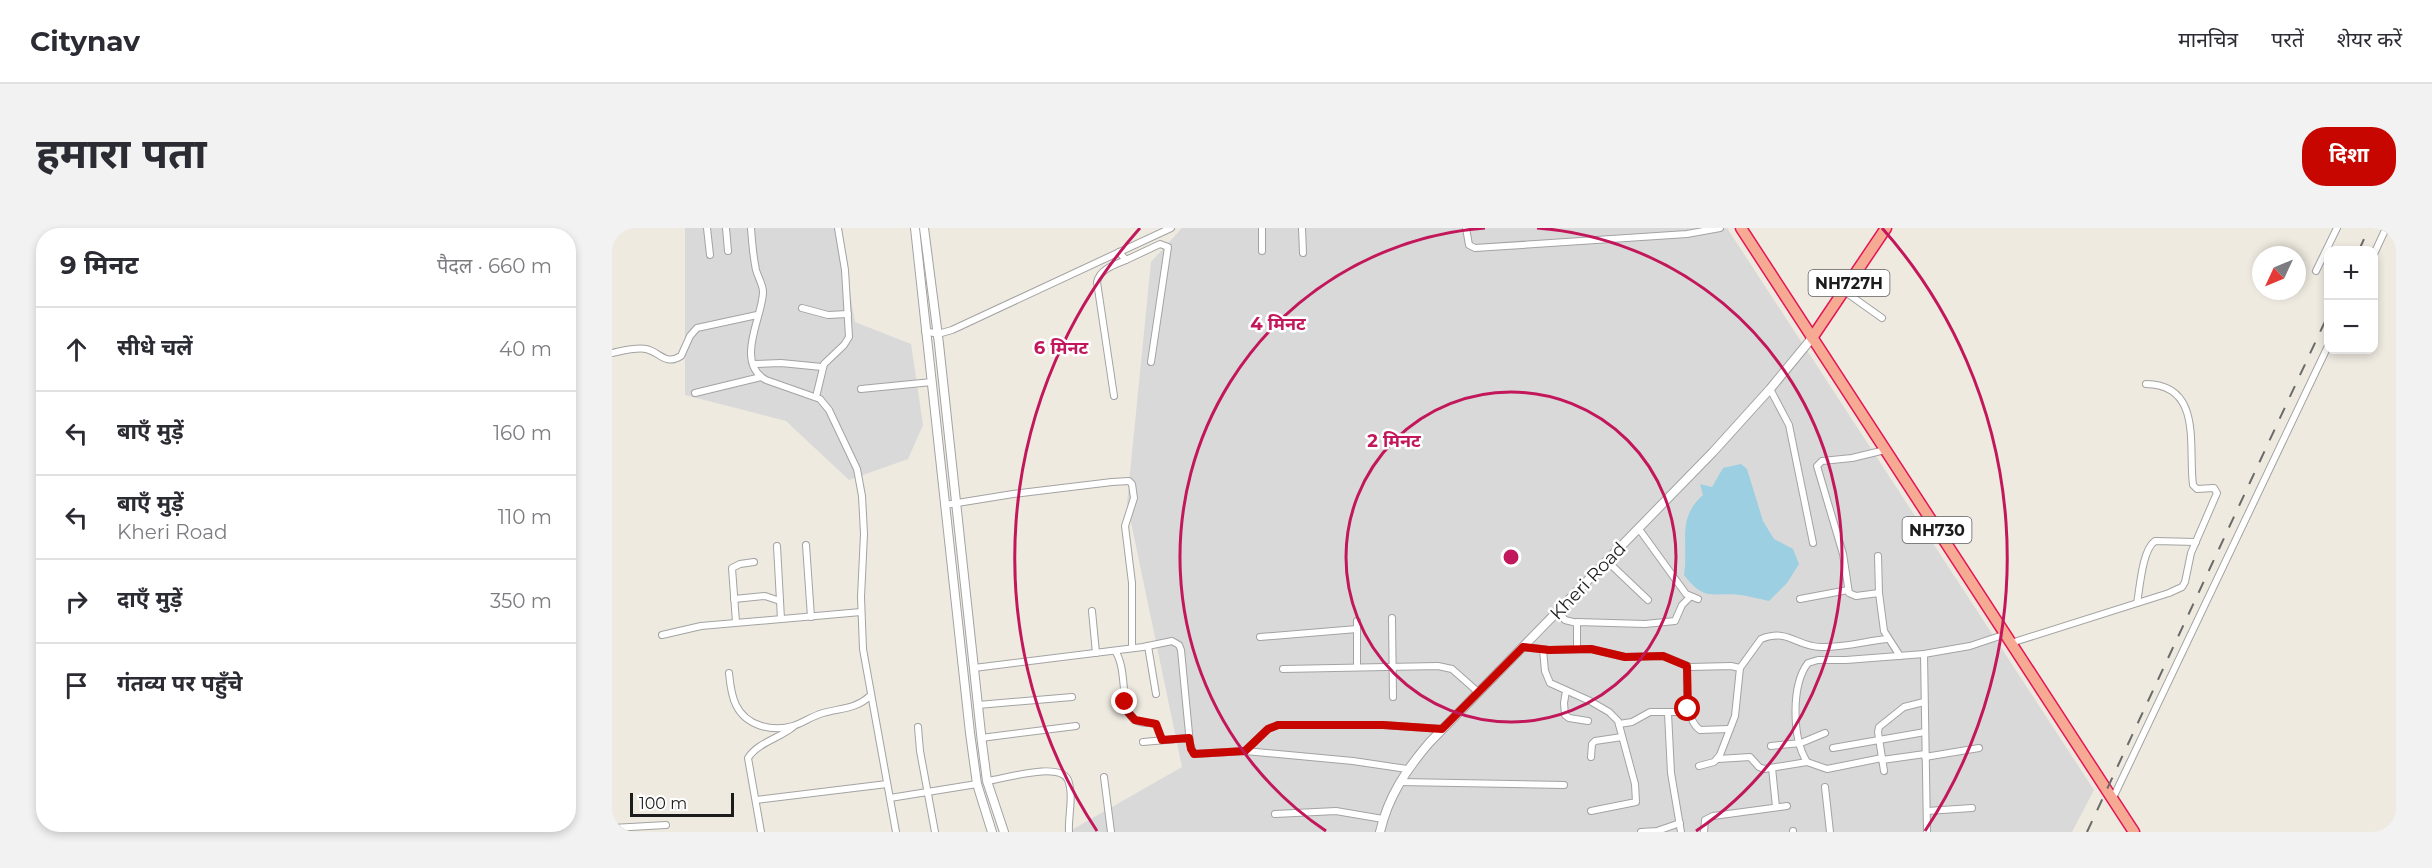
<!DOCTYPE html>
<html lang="hi">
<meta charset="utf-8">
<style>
:root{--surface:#fff;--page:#f2f2f3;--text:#2b2b33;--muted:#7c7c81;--line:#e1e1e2;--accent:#c80600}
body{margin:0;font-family:Montserrat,"Noto Sans Devanagari",sans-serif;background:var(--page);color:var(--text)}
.controls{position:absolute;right:18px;top:18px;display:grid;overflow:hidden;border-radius:12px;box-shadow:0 3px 9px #0003}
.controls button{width:54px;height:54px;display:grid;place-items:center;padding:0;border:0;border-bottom:2px solid var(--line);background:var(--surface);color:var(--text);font:30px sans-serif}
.compass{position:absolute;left:1640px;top:18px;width:54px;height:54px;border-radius:50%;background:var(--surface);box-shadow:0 3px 9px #0003;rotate:226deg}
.scale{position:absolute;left:18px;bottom:15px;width:104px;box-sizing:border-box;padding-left:6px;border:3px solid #1c1c1c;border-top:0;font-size:16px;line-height:21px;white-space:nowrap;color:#1c1c1c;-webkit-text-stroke:4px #fff;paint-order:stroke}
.stop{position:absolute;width:18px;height:18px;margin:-14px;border:4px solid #c80600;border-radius:50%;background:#fff}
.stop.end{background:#c80600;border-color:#fff;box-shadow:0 2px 6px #0008}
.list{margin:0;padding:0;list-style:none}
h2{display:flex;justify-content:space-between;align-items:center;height:78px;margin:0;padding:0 24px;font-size:26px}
h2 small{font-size:20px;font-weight:400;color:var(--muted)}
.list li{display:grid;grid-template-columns:39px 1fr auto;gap:18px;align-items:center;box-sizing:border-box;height:84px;padding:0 24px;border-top:2px solid var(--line)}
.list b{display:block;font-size:22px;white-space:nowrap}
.list p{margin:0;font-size:20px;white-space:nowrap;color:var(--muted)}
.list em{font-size:20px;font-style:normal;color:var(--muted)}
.icon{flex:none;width:33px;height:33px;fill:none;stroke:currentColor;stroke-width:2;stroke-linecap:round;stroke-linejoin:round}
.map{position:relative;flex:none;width:1784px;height:604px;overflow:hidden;border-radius:24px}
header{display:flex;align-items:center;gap:36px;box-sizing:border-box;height:84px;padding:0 30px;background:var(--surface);border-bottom:2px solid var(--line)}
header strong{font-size:28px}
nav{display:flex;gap:33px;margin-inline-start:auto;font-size:21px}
.intro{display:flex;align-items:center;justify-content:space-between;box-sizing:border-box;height:144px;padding:0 36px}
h1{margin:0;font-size:42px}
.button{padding:15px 27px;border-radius:24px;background:var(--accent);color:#fff;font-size:21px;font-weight:700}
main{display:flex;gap:36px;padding:0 36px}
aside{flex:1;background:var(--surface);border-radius:24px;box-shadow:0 3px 9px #0003}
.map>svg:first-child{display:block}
</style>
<header>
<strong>Citynav</strong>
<nav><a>मानचित्र</a><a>परतें</a><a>शेयर करें</a></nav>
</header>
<div class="intro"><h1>हमारा पता</h1><a class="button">दिशा</a></div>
<main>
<aside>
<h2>9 मिनट<small>पैदल · 660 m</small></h2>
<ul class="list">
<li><svg class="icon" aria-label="ahead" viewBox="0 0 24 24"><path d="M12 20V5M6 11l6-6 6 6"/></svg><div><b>सीधे चलें</b></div><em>40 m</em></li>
<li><svg class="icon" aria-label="left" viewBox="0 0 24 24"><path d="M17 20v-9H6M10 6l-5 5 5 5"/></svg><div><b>बाएँ मुड़ें</b></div><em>160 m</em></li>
<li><svg class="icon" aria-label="left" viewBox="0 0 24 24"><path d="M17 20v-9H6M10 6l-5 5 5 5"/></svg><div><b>बाएँ मुड़ें</b><p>Kheri Road</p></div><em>110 m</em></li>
<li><svg class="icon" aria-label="right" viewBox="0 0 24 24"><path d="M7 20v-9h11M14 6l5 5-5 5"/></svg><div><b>दाएँ मुड़ें</b></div><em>350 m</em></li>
<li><svg class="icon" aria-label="arrive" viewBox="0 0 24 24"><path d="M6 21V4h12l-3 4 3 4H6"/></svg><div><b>गंतव्य पर पहुँचे</b></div></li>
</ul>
</aside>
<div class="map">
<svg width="1784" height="604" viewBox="0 0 1784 604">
<rect width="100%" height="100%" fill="#eeeae0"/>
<!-- residential -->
<g fill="#dad9d9">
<path d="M 73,0 L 227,0 L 243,94 L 299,116 L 311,197 L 296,231 L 237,252 L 174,193 L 73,167 Z"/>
<path d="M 570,0 L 1115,0 L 1482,562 L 1460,604 L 456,604 L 570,539 L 515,275 L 539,34 Z"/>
</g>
<!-- water -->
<path fill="#9ccfe1" d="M 1129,236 L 1135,241 L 1151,293 L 1162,311 L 1181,321 L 1187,336 L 1175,355 L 1157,373 C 1147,371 1137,368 1128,367 C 1099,364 1093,374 1072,347 C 1077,316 1064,290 1091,267 L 1088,256 L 1100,259 L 1111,240 Z"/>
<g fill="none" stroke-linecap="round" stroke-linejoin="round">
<!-- minor casing -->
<g stroke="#a3a3a3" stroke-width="8">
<g id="minor">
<path d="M 95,0 L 98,27"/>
<path d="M 114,0 L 116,23"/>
<path d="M 139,0 C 140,14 141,28 144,42 C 146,49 151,57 151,64 C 151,88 122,134 154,152 L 208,171 L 217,182 L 245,241 L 250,268 L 252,306 L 249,369 L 251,421 L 284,604"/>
<path d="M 650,0 L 650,23"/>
<path d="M 690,0 L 691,25"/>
<path d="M 854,0 L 857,17 L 863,20 L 1075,6 L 1108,0"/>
<path d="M 507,24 L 514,32 L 548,16 L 556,19 L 539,134"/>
<path d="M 1762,26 L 1774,0"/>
<path d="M 1704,43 L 1725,0"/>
<path d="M 1232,63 L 1270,90"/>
<path d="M 190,80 L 216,87 L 236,86"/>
<path d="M 313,103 L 326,106 L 340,102 L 559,0"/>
<path d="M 0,125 C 10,123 24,119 34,121 C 48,124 53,138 69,128 L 78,108 L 85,100 L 145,87"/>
<path d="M 142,136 L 169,135 L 210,139"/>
<path d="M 249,161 L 320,154"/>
<path d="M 1158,161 L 1177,197 L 1201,315"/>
<path d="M 83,165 L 149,149"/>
<path d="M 502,168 L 485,54 C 488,41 502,37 514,32"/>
<path d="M 204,169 L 212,136 L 232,117 L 237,109 L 233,42 L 226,0"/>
<path d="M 333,277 L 401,266 L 500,254 L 517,253 L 520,256 L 522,270 L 513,298 L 520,355 L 520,420"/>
<path d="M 1027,301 L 1074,366 L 1086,371"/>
<path d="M 194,317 L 199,389"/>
<path d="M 165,318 L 169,391"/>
<path d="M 1266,328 L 1267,365 L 1272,403 L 1288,428"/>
<path d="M 995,333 L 1036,372"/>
<path d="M 1267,365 L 1244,368 L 1237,365 L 1231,326 L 1205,238 L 1210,233 L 1240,230 L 1273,222"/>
<path d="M 122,371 L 153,368 L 168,373"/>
<path d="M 1188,371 L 1236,362"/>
<path d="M 1525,375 C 1528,360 1530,322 1543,313 L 1584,314"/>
<path d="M 480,383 L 484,425"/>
<path d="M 946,384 L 953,392 L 965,395"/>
<path d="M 780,390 L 781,469"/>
<path d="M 124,394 L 120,340 L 128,336 L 142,334"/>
<path d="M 50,407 L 89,398 L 249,384"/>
<path d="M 648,409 L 745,401"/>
<path d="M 1399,415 L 1557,365 L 1570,359 L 1573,354 L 1579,325 L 1605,265 L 1602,260 L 1585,261 L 1581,257 C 1576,218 1591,157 1534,156"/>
<path d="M 536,418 L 544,466"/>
<path d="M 911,419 L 937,422 L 979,421 L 1013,429 L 1051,428 L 1078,439 L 1119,438 L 1128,440"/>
<path d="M 965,420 L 965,394 L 1033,396 L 1063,393 L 1070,377 L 1078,369"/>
<path d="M 931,422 L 933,443 L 938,455 L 978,473 L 997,484 L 1006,493 L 1023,556 L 1024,574 L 979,583"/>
<path d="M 503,423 C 517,442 506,486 525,493 C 532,496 538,494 544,496 L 550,512"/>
<path d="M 1312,426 L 1315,604"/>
<path d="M 745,438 L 745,393"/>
<path d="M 1075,438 C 1075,456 1072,491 1088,502 L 1117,501"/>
<path d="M 362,440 L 531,419 L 560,413 L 567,417 L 569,422 L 578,516 L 582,526 L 633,523 L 741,533 L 795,541"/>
<path d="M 671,441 L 826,438 L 840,441 L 866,464"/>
<path d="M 117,445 C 118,455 119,467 124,477 C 134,498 160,504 181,498 C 191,495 200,488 211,485 C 229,480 244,481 258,468"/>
<path d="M 954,463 L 952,475 L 953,487 L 957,490 L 976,493"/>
<path d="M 366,477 L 460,469"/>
<path d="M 1056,485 L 1059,545 L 1069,604"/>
<path d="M 1007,496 L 1020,494 L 1038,484 L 1077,484"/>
<path d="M 306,499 L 308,523 L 323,604"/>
<path d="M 369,510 L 464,498"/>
<path d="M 531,514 L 577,510"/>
<path d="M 1159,518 L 1189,515 L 1213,505"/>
<path d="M 1221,520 L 1313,504"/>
<path d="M 633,523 L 656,501 L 666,497 L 771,497 L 830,501"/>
<path d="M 979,529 L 980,516 L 983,513 L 1010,509"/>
<path d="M 1313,529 L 1367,520"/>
<path d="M 1270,530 L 1215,541 L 1195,534 C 1180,510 1179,457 1196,435 L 1206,432 L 1234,432 L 1312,426 L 1358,418 L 1394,406"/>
<path d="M 1106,531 L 1138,529 L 1147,539 L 1152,541 L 1195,534"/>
<path d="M 1270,532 L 1313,526"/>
<path d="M 1087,538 L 1102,534 L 1108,527 L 1123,488 L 1128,440 L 1149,411 C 1177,400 1184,419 1209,419 C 1231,420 1254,413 1275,411"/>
<path d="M 1160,540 L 1164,579"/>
<path d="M 1272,543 L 1266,504 L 1267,499 L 1292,479 L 1312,474"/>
<path d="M 492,549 L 499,604"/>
<path d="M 375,553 C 392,551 448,533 456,552 C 462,567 456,588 457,604"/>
<path d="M 788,554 L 952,557"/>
<path d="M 1213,559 L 1218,604"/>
<path d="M 278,570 L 365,556"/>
<path d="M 144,572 L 275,556"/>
<path d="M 1500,572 L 1716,118"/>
<path d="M 1315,583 L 1360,580"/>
<path d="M 663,586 L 724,583 L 771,591"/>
<path d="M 0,600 L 54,597"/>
<path d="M 1181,603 L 1181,604"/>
<path d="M 149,604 L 136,530 C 145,515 168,510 181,499"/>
<path d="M 1029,604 L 1045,603 L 1068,595"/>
<path d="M 1092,604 L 1093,592 L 1101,588 L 1175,578"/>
</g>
</g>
<!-- tertiary casing -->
<g stroke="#a3a3a3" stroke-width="10">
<g id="tertiary">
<path d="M 303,0 L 358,505 L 365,556 L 380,604"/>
<path d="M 312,0 L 327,116 L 370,515 L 375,553 L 392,604"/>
<path d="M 768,604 C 776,569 794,542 817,515 L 1101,224 L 1158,161 L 1200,110"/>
</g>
</g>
<!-- trunk casing -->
<g stroke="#e51456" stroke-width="13">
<g id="trunk">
<path d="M 1129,0 L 1522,604"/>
<path d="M 1200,110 L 1274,0"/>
</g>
</g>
<!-- minor -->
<use href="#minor" stroke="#fff" stroke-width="6"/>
<!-- tertiary -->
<use href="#tertiary" stroke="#fff" stroke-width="8"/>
<!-- trunk -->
<use href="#trunk" stroke="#f6aa93" stroke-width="10"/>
<!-- rail -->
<g stroke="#6a6a6a" stroke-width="2" stroke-dasharray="12 12" stroke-linecap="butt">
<path d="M 1747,22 L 1757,0"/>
<path d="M 1475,604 L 1716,87"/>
</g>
</g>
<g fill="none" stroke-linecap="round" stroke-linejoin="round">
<!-- route -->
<path stroke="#c80600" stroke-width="8" d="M 513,474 L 515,483 L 523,492 L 544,496 L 550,512 L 577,510 L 579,521 L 582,526 L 633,523 L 656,501 L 666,497 L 771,497 L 830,501 L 911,419 L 937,422 L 979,421 L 1013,429 L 1051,428 L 1075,438 L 1076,481"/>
</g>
<!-- distance rings -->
<g fill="none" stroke="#c2185b" stroke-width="3">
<circle cx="899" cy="329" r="165"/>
<path d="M714 603A330 330 0 0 1 873 0M925 0A330 330 0 0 1 1084 603"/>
<path d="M485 603A496 496 0 0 1 528 0M1270 0A496 496 0 0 1 1313 603"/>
</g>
<g text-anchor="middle" stroke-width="5" stroke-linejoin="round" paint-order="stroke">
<!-- shield labels -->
<g fill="#fff" stroke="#606060" stroke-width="1.5">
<rect x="1196.5" y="42" width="81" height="26" rx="4.5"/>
<rect x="1290.5" y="289" width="69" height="26" rx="4.5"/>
</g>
<g font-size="16" font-weight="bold" fill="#1c1c1c">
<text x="1237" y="61">NH727H</text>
<text x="1325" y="308">NH730</text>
</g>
<!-- street labels -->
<g font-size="18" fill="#1c1c1c" stroke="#fff">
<text transform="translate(976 353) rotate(-46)" y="6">Kheri Road</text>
</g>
</g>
<circle cx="899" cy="329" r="9" fill="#c2185b" stroke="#fff" stroke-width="3"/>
<g font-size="18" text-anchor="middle" font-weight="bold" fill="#c2185b" stroke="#fff" stroke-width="5" stroke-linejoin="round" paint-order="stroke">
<text x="666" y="102">4 मिनट</text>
<text x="449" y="126">6 मिनट</text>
<text x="782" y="219">2 मिनट</text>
</g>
</svg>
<div class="controls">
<button>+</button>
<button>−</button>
</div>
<svg class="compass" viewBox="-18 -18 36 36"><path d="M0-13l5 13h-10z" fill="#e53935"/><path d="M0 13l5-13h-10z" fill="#7c7c81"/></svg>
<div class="scale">100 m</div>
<div class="stop" style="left:1076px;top:481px"></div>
<div class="stop end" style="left:513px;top:474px"></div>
</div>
</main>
